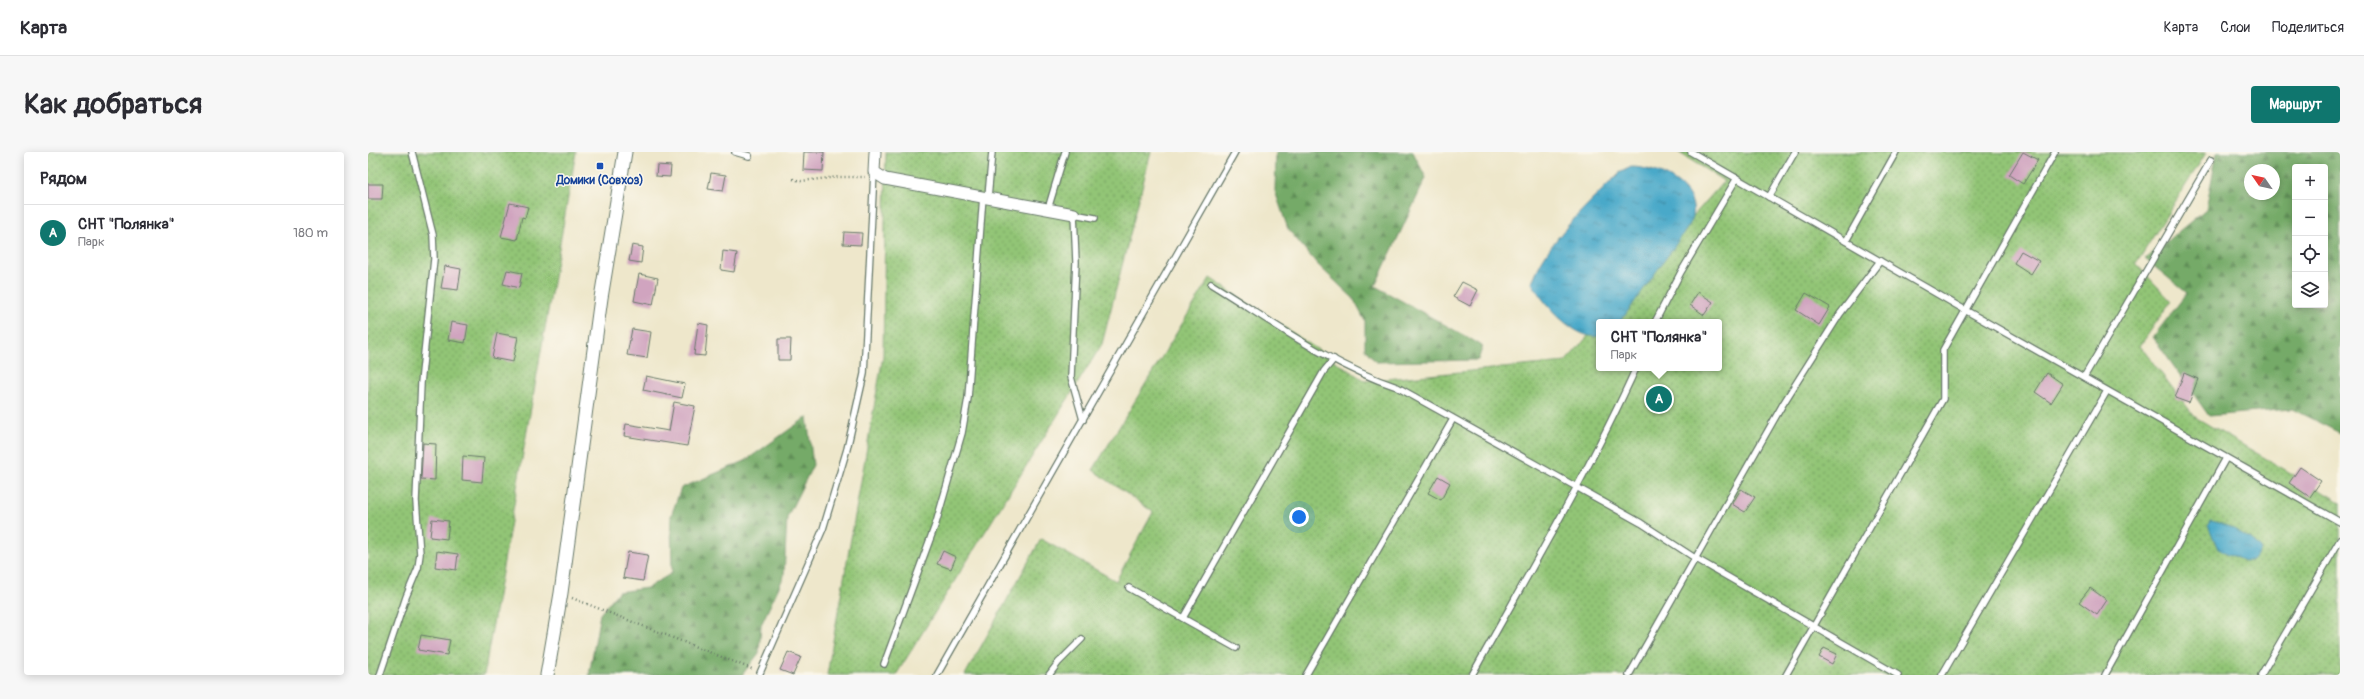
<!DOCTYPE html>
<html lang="ru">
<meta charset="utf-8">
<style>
:root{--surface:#fff;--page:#f7f7f7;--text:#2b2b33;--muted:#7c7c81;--line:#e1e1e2;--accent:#0f766e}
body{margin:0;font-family:Pangolin,sans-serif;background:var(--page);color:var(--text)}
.controls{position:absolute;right:12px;top:12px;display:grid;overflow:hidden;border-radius:4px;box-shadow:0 2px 10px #0003}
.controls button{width:36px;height:36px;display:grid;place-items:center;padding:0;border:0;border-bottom:1px solid var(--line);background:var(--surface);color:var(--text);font:20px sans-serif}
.compass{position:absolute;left:1876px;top:12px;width:36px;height:36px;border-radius:50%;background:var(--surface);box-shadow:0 2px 10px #0003;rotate:304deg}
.you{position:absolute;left:931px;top:365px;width:14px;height:14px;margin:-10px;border:3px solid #fff;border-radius:50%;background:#1a73e8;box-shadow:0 0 0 6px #1a73e833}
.badge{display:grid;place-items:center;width:26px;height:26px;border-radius:50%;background:var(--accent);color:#fff;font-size:13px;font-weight:700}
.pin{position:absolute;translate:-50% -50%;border:2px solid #fff;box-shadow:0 1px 4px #0006}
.popup{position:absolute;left:1228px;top:167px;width:126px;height:52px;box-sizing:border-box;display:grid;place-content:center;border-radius:4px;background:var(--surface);filter:drop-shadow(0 1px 3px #0005);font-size:13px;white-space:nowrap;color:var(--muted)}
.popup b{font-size:15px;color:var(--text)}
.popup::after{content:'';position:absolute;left:50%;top:100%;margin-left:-8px;border:8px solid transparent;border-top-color:var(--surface)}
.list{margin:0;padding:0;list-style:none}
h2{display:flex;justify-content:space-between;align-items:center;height:52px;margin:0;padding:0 16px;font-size:17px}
h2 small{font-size:13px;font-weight:400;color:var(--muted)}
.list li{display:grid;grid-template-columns:26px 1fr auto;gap:12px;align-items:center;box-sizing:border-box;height:56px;padding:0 16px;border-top:1px solid var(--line)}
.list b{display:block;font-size:15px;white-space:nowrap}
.list p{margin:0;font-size:13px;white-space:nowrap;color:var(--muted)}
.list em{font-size:13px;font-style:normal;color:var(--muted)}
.icon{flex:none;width:22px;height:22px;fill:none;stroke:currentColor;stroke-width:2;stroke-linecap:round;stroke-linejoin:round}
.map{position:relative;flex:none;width:1972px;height:523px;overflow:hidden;border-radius:4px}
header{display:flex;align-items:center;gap:24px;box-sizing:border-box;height:56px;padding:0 20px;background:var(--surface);border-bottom:1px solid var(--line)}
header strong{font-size:19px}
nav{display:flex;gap:22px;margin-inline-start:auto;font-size:14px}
.intro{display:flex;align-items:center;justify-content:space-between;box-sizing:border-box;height:96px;padding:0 24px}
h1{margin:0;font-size:28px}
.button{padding:10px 18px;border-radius:4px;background:var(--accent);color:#fff;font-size:14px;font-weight:700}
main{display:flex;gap:24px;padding:0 24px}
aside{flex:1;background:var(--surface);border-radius:4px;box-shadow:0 2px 10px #0003}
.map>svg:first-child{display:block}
</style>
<header>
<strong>Карта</strong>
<nav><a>Карта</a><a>Слои</a><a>Поделиться</a></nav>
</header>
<div class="intro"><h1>Как добраться</h1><a class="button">Маршрут</a></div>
<main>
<aside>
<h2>Рядом<small></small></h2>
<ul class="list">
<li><span class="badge">A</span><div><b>СНТ &quot;Полянка&quot;</b><p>Парк</p></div><em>180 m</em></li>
</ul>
</aside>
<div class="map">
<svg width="1972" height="523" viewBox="0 0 1972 523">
<defs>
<pattern id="green-dots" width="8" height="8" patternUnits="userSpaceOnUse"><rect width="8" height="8" fill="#92c576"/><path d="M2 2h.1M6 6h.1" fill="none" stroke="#77a162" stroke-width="1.8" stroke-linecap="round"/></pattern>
<pattern id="forest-firs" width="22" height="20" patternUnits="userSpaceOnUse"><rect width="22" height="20" fill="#75aa67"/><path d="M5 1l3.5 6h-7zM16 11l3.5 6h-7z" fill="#5f8c56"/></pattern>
<pattern id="water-ripples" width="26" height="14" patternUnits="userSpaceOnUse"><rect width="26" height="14" fill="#4aa9c9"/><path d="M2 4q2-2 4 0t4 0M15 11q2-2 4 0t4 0" fill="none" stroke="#3d8ba4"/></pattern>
</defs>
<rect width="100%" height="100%" fill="#fbf7ec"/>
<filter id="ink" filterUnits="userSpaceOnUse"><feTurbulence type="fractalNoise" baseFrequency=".025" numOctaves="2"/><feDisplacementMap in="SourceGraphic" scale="8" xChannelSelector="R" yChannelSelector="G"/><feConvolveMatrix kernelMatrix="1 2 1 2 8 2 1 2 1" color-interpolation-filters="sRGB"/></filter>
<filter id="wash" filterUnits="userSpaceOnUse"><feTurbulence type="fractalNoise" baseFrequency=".012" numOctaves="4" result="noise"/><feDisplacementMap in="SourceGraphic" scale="16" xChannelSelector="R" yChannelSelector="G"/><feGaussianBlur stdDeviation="0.9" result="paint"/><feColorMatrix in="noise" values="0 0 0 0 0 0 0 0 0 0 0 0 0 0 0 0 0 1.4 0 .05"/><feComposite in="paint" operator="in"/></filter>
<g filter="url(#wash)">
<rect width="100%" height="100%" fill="#eee7cb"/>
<!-- green -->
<g fill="url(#green-dots)" stroke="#588155">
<path d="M 0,0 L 208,0 L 116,523 L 0,523 Z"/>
<path d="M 518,0 L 783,0 L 734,192 L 528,523 L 459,523 L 515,204 Z"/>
<path d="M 1310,0 L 1838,1 L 1768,112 L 1803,149 L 1772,194 L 1827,265 L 1972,350 L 1972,523 L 597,523 L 673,387 L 748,429 L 785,360 L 725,318 L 842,126 L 997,229 L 1197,210 L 1231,172 L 1231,216 L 1351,216 L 1351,170 L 1232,170 L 1356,29 Z"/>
</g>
<!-- forest -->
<g fill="url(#forest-firs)" stroke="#4a744e" fill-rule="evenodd">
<path d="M 908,0 L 1045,0 L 1058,26 L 1007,134 L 1115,194 L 1110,208 L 1008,210 L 997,197 L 997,169 L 985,146 L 950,113 L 920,77 L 907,39 Z"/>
<path d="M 1849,0 L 1972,0 L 1972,281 L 1924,257 L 1841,264 L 1785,185 L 1819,141 L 1777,107 L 1838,57 ZM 1927,15 L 1957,15 L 1957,153 L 1927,153 ZM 1882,18 L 1906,18 L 1906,42 L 1882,42 Z"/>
<path d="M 439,265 L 445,313 L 419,365 L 416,424 L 393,473 L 391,501 L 374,523 L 221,523 L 232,462 L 250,440 L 279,436 L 304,421 L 303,364 L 313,336 L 377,309 Z"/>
</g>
<!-- water -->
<g fill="url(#water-ripples)" stroke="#34737e">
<path d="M 1263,15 C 1288,15 1330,33 1325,64 C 1324,70 1319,76 1316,81 L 1252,170 L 1231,170 L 1231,184 C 1207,189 1174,150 1164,131 C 1177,90 1222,51 1251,21 Z"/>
<path d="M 1842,369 C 1856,370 1886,386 1893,398 L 1884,409 L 1876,409 L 1850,397 L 1840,373 Z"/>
</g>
<g id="blocks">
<!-- building -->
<g fill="#d0a4bf">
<path d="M 436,0 L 456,0 L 455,19 L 435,18 Z"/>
<path d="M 1655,0 L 1670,8 L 1655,32 L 1641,23 Z"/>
<path d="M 289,13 L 303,14 L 302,25 L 288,24 Z"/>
<path d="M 343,21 L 358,23 L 355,39 L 340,37 Z"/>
<path d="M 0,32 L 15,32 L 14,47 L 0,47 Z"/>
<path d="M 142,51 L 160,55 L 157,66 L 154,65 L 149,88 L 133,85 Z"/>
<path d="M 476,80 L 494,81 L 493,93 L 475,92 Z"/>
<path d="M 264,93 L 275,95 L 273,111 L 261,109 Z"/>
<path d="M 355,99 L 369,101 L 366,120 L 353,118 Z"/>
<path d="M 1653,99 L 1671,109 L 1663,122 L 1646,111 Z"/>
<path d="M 77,114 L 93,117 L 90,138 L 73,136 Z"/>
<path d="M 139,118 L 154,121 L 151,136 L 135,132 Z"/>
<path d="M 271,122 L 290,126 L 285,153 L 266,149 Z"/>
<path d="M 1094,130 L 1110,138 L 1102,154 L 1085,145 Z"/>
<path d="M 1330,140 L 1345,150 L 1336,163 L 1322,153 Z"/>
<path d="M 1438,141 L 1462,155 L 1451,173 L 1428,158 Z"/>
<path d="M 83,170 L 100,173 L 97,191 L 80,188 Z"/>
<path d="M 330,171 L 340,173 L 337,204 L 326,203 Z"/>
<path d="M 264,177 L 283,180 L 279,206 L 259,203 Z"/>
<path d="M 129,181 L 150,185 L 145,210 L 124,206 Z"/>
<path d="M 410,187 L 423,187 L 422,208 L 410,208 Z"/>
<path d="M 1679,221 L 1695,232 L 1683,251 L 1667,240 Z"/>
<path d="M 1816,221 L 1830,227 L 1821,251 L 1807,246 Z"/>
<path d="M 278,224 L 317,232 L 314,246 L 275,238 Z"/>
<path d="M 306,250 L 327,254 L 319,294 L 256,284 L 258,272 L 301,279 Z"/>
<path d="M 55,291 L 68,292 L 67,328 L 53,327 Z"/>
<path d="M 95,304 L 116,306 L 114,330 L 94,328 Z"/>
<path d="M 1932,315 L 1953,329 L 1942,345 L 1921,331 Z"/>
<path d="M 1070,324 L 1082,331 L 1073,348 L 1060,341 Z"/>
<path d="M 1373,337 L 1387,345 L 1377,360 L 1364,352 Z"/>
<path d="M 64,367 L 81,369 L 79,387 L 62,385 Z"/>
<path d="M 69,399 L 90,402 L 88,418 L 67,415 Z"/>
<path d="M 575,399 L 588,405 L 583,417 L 569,412 Z"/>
<path d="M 260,400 L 280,403 L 275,429 L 255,426 Z"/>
<path d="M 1722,436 L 1739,448 L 1729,463 L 1711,450 Z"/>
<path d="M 53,483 L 82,488 L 79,503 L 50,498 Z"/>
<path d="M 1456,496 L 1469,502 L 1464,512 L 1451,505 Z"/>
<path d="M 420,500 L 433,505 L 425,523 L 412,518 Z"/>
</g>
</g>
</g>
<g filter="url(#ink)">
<use href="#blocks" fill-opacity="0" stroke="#677869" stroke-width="1"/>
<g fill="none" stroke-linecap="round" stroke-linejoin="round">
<!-- service casing -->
<g stroke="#677869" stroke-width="8">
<g id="service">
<path d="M 367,0 L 381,4"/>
<path d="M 1323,0 L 1597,158 L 1972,370"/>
<path d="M 620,45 L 624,0"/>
<path d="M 1401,45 L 1427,0"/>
<path d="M 680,57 L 697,0"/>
<path d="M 1478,89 L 1528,0"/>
<path d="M 843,132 C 903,169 962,213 1029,235 L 1273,371 L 1327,406 L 1530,523"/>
<path d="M 1287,170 L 1313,120 L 1369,26"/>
<path d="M 1716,225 L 1843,8"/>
<path d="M 715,268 L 703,225 L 708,110 L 706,62 L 727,66"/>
<path d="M 761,436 L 868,496"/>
<path d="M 815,466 L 956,219 L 966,207"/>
<path d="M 516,512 L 568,371 L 594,281 L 600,246 L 615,44"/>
<path d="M 392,521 L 455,377 L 479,297 L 496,222 L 506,20"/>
<path d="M 12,523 L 38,445 L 50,416 L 52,402 L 48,349 L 53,231 L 66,107 L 65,83 L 44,0"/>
<path d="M 569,523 L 867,0"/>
<path d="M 681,523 L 690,511 L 714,487"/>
<path d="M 938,523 L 1085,267"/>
<path d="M 1104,523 C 1160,422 1220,322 1268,216"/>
<path d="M 1261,523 L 1415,252 L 1472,162 L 1512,109"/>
<path d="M 1418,523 L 1575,247 L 1575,198 L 1687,0"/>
<path d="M 1574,523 L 1739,239"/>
<path d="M 1737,523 L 1858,306"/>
<path d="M 1893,523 L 1972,388"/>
</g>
</g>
<!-- minor casing -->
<g stroke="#677869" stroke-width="13">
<path id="minor" d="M 507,0 L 506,20 L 517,27 L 706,62"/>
</g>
<!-- tertiary casing -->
<g stroke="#677869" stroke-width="15">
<path id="tertiary" d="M 179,523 L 193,441 L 233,146 L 257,0"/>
</g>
<!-- path -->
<g stroke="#677869" stroke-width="2.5" stroke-dasharray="1 3" stroke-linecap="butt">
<path d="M 425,27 L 433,29 L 471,25 L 497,25"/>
<path d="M 204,446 L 384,517"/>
</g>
<!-- service -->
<use href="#service" stroke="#fff" stroke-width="5.5"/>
<!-- minor -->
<use href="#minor" stroke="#fff" stroke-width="11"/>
<!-- tertiary -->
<use href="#tertiary" stroke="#fff" stroke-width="13"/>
</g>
</g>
<!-- markers -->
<rect fill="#1a4fb4" stroke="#fbf7ec" stroke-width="1.5" x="228" y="10" width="8" height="8" rx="2"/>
<g text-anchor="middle" stroke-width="3" stroke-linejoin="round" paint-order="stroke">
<!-- transit labels -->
<g font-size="12" font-weight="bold" fill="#164399" stroke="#fbf7ec">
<text x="232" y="32">Домики (Совхоз)</text>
</g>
</g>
</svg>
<div class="controls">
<button>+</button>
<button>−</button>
<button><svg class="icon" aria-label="locate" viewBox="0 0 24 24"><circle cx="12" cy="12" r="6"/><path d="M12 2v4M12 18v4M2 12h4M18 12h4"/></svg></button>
<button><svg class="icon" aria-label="layers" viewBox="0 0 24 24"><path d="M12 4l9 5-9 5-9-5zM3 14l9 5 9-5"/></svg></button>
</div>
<svg class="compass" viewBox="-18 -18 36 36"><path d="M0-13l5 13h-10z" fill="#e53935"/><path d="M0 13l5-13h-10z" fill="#7c7c81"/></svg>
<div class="you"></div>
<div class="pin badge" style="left:1291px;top:247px">A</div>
<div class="popup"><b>СНТ &quot;Полянка&quot;</b>Парк</div>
</div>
</main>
